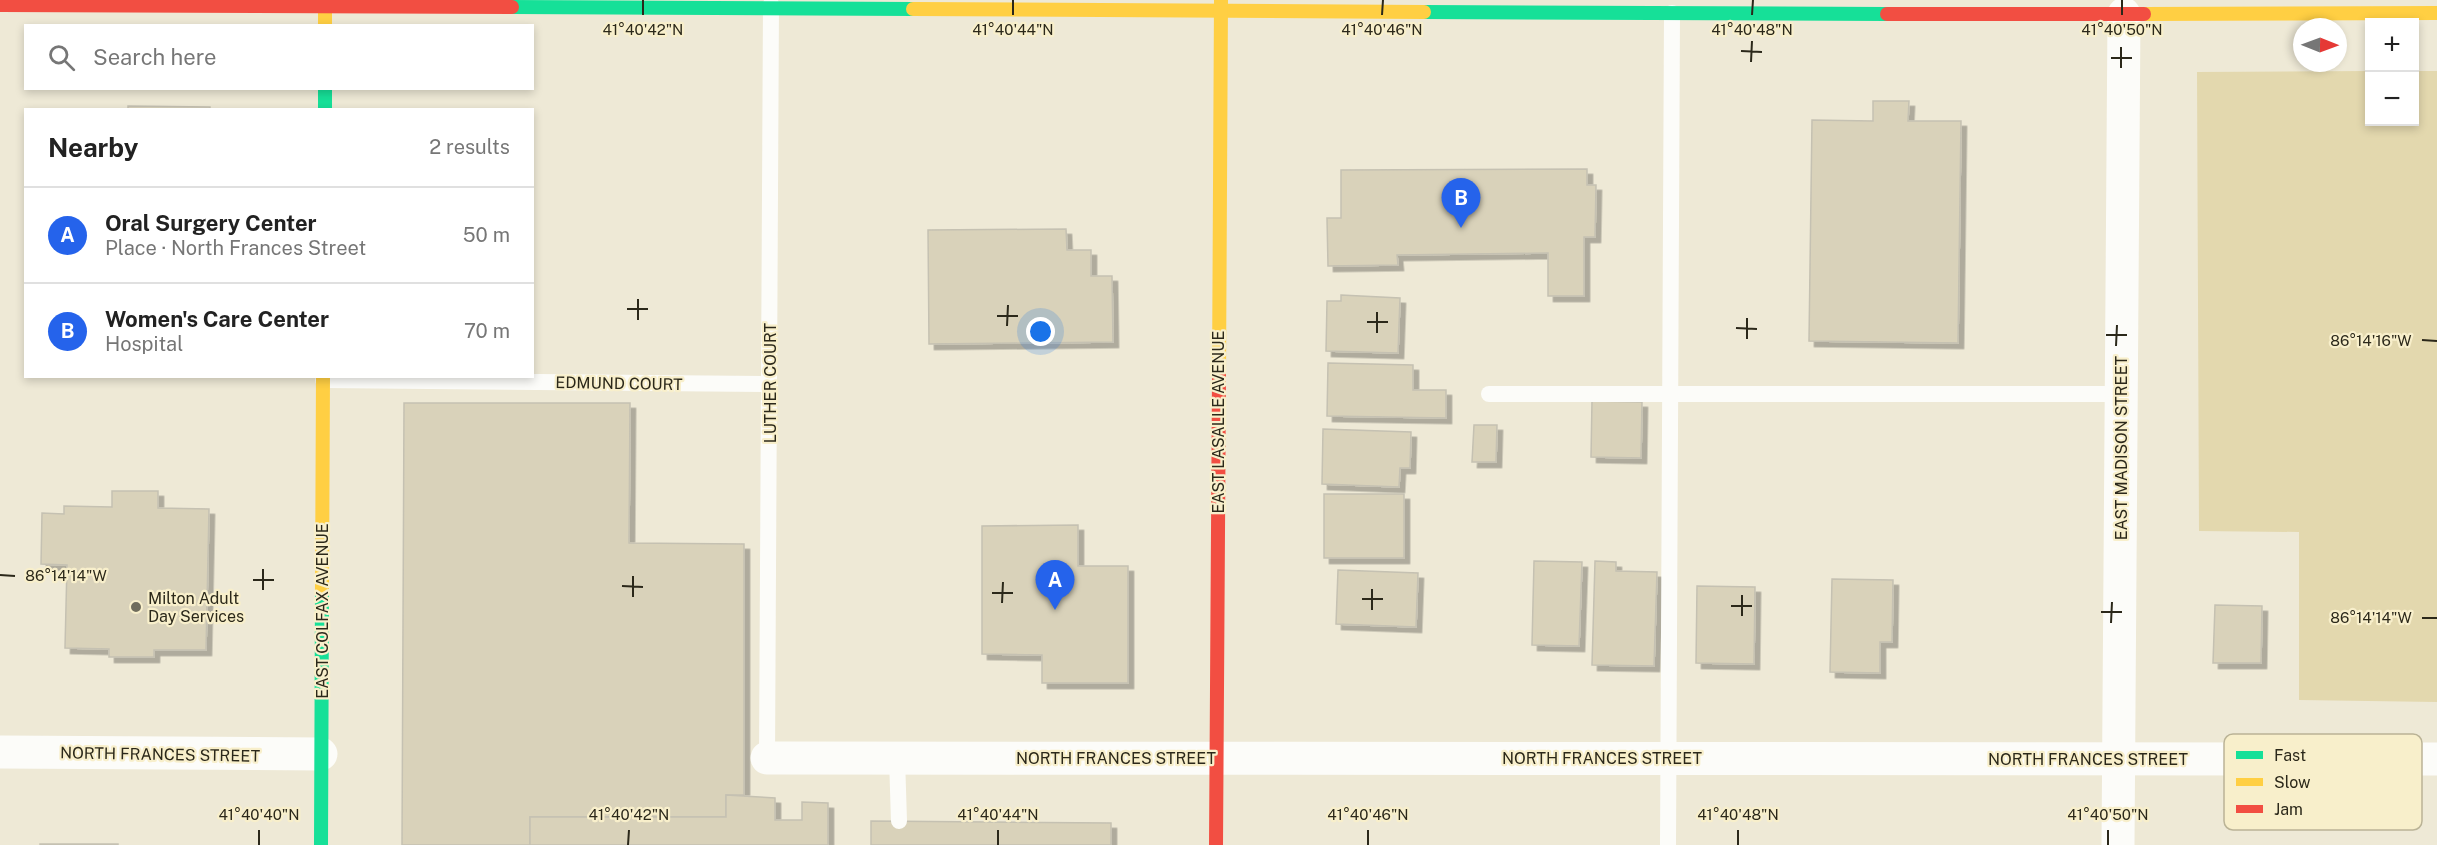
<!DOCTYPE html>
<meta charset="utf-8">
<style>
:root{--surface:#fff;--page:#f6f6f6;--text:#222;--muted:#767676;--line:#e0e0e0;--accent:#2563eb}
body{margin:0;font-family:"Public Sans",sans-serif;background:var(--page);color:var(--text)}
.controls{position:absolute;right:18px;top:18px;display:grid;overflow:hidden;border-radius:0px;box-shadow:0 3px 9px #0003}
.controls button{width:54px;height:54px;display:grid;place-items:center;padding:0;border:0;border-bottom:2px solid var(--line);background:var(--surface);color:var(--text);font:30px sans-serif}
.compass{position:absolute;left:2293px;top:18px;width:54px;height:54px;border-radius:50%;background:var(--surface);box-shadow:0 3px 9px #0003;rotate:91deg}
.you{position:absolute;left:1041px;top:332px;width:21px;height:21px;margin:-15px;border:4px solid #fff;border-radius:50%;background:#1a73e8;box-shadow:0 0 0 9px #1a73e833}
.badge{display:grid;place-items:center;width:39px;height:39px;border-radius:50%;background:var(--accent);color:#fff;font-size:20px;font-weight:700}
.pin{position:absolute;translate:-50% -50px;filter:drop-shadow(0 2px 3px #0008)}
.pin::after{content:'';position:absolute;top:32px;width:21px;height:18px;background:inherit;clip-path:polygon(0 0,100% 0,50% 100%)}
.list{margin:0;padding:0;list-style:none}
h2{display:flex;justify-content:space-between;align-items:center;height:78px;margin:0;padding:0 24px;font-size:26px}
h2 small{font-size:20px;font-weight:400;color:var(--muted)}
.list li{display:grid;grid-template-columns:39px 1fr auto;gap:18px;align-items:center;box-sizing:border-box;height:96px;padding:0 24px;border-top:2px solid var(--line)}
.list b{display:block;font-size:22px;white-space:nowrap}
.list p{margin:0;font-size:20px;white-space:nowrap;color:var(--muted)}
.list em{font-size:20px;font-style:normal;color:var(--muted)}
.icon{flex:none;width:33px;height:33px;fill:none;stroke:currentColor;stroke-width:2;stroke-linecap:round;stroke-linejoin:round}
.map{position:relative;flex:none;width:2437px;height:845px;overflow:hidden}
.search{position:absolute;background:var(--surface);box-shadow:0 3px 9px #0003;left:24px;top:24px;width:510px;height:66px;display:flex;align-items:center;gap:15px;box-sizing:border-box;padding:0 21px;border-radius:0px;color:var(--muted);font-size:22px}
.panel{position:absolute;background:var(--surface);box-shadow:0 3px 9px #0003;left:24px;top:108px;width:510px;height:270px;border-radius:0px}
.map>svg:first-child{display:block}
</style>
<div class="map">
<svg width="2437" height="845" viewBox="0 0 2437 845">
<defs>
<filter id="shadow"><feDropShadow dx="5.5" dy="5.5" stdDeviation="0" flood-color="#0004"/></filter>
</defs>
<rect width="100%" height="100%" fill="#eee9d6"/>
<!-- green -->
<path fill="#e3d8ae" d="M 2369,71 L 2370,122 L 2414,122 L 2415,71 L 2437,71 L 2437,702 L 2299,700 L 2299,532 L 2199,531 L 2197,72 Z"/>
<!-- building -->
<g fill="#d9d2ba" stroke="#c5c1b2" stroke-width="1.5" filter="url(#shadow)">
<path d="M 1873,101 L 1909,101 L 1908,121 L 1961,121 L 1958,343 L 1809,341 L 1812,120 L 1873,121 Z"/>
<path d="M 128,106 L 210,107 L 210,110 L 128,110 Z"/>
<path d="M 1587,169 L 1587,185 L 1596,185 L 1595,237 L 1584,237 L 1584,296 L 1548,296 L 1548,253 L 1397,255 L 1398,265 L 1328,266 L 1327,218 L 1341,218 L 1341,170 Z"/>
<path d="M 1066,229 L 1067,250 L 1091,250 L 1091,276 L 1112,276 L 1113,342 L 929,344 L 928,230 Z"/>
<path d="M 1341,295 L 1400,298 L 1398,353 L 1326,351 L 1327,301 L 1341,301 Z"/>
<path d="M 1328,363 L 1413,365 L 1413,390 L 1446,390 L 1446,418 L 1327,416 Z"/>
<path d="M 1592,401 L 1642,402 L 1641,458 L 1591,457 Z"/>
<path d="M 404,403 L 630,403 L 629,543 L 744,544 L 744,795 L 726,795 L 726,817 L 530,817 L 530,845 L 402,845 Z"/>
<path d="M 1474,425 L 1497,425 L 1496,462 L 1472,462 Z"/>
<path d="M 1323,429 L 1411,432 L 1410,468 L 1400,468 L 1399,487 L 1322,484 Z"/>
<path d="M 112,491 L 158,491 L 158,508 L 209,509 L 206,650 L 154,650 L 154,657 L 109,657 L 109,649 L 65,648 L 67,565 L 41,564 L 42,513 L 64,514 L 64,506 L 112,507 Z"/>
<rect x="1324" y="494" width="80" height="64"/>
<path d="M 1078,525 L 1078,566 L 1128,566 L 1128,683 L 1042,683 L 1042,655 L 982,654 L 982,526 Z"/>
<path d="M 1534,561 L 1582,562 L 1579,646 L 1532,645 Z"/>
<path d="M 1595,561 L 1616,562 L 1616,571 L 1657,572 L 1654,666 L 1592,665 Z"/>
<path d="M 1338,570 L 1418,573 L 1416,627 L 1336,624 Z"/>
<path d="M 1832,579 L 1893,580 L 1892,642 L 1880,642 L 1880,673 L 1830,672 Z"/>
<path d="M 1697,586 L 1755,587 L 1754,664 L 1696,663 Z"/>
<path d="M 2215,605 L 2262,606 L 2261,663 L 2213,663 Z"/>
<path d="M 726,795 L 775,798 L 775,820 L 802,820 L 802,802 L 828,803 L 828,845 L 530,845 L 530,817 L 726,817 Z"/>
<path d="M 871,821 L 1111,823 L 1111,845 L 871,845 Z"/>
<rect x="40" y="844" width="78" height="1"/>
</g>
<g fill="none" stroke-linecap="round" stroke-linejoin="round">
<!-- lane -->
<g stroke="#fcfcf9" stroke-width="16">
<path d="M 323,380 L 770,384"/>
<path d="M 1489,394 L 2122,394"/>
<path d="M 767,758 L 771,4"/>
<path d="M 897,758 L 899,821"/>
<path d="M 1668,845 L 1672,13"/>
</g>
<!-- street -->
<g stroke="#fcfcf9" stroke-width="33">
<path d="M 0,752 L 321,754"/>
<path d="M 767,758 L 2437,759"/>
<path d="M 2118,845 L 2124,14"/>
</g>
<!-- fast -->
<g stroke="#16e098" stroke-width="14">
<path d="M 512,7 L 913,9"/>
<path d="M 1424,12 L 1887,14"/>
<path d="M 325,88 L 325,110"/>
<path d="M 321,845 L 322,589"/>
</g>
<!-- slow -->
<g stroke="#ffcf43" stroke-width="14">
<path d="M 325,0 L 325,26"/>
<path d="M 913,9 L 1424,12"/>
<path d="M 2144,14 L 2437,13"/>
<path d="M 1219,375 L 1221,0"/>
<path d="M 322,589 L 323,376"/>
</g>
<!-- jam -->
<g stroke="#f24e42" stroke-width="14">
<path d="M 0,5 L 512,7"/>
<path d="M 1887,14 L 2144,14"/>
<path d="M 1216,845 L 1219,375"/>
</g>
</g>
<!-- ticks -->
<path fill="none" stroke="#2b281a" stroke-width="2" d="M 643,15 L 643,0M 1013,15 L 1013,0M 1382,15 L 1383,0M 1752,15 L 1753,0M 2122,15 L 2122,0M 1741,51 L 1762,52M 2111,58 L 2132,58M 1751,62 L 1752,41M 2121,68 L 2121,47M 627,309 L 648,309M 997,316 L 1018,316M 638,320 L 638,299M 1367,322 L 1388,322M 1007,326 L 1008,305M 1736,328 L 1757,329M 1377,333 L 1377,312M 2106,335 L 2127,335M 1747,339 L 1747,318M 2422,340 L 2437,341M 2116,346 L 2117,325M 0,575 L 15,576M 253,580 L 274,580M 622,586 L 643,587M 263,590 L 263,569M 992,593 L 1013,593M 633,597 L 633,576M 1362,599 L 1383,599M 1002,603 L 1003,582M 1731,606 L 1752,606M 1372,610 L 1372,589M 2101,612 L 2122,612M 1742,616 L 1742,595M 2422,618 L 2437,618M 2111,623 L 2112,602M 259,845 L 259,830M 628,845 L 629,830M 998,845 L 998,830M 1368,845 L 1368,830M 1738,845 L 1738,830M 2108,845 L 2108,830"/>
<!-- markers -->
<circle fill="#6f6c5c" stroke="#f8efcb" stroke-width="2" cx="136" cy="607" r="6"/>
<g text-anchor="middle" stroke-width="4.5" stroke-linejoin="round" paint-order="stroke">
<!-- street labels -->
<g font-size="16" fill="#2b281a" stroke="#f8efcb">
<text transform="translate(619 383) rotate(1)" y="6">EDMUND COURT</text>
<text transform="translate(770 383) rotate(-90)" y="6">LUTHER COURT</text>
<text transform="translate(1218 422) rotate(-90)" y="6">EAST LASALLE AVENUE</text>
<text transform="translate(2121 448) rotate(-90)" y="6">EAST MADISON STREET</text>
<text transform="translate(322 611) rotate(-90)" y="6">EAST COLFAX AVENUE</text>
<text transform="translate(160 754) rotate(1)" y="6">NORTH FRANCES STREET</text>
<text x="1116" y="764">NORTH FRANCES STREET</text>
<text x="1602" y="764">NORTH FRANCES STREET</text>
<text x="2088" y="765">NORTH FRANCES STREET</text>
</g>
<!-- poi labels -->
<g font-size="16" fill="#2b281a" stroke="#f8efcb" text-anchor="start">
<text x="148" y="604">Milton Adult<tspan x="148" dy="18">Day Services</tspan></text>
</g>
</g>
<!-- legend -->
<rect x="2224" y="734" width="198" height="96" rx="9" fill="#f8efcb" stroke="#bab396" stroke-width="1.5"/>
<rect x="2236" y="751" width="27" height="8" fill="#16e098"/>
<rect x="2236" y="778" width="27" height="8" fill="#ffcf43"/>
<rect x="2236" y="805" width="27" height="8" fill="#f24e42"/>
<g font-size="16" fill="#2b281a">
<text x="2274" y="761">Fast</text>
<text x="2274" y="788">Slow</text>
<text x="2274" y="815">Jam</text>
</g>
<g font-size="15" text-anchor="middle" fill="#2b281a" stroke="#f8efcb" stroke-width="4.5" stroke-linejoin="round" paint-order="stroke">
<text x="643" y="35">41°40'42"N</text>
<text x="1013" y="35">41°40'44"N</text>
<text x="1382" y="35">41°40'46"N</text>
<text x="1752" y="35">41°40'48"N</text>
<text x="2122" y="35">41°40'50"N</text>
<text x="2371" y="346">86°14'16"W</text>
<text x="66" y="581">86°14'14"W</text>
<text x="2371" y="623">86°14'14"W</text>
<text x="259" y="820">41°40'40"N</text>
<text x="629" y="820">41°40'42"N</text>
<text x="998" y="820">41°40'44"N</text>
<text x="1368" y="820">41°40'46"N</text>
<text x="1738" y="820">41°40'48"N</text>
<text x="2108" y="820">41°40'50"N</text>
</g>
</svg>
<div class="controls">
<button>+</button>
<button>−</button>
</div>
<svg class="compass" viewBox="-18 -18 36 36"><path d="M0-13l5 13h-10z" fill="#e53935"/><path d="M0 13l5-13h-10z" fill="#767676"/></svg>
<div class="you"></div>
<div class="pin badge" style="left:1055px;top:610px">A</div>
<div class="pin badge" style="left:1461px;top:228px">B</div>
<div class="search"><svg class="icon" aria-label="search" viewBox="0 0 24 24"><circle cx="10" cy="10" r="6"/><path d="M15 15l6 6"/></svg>Search here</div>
<section class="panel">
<h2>Nearby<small>2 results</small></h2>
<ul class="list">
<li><span class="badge">A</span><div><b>Oral Surgery Center</b><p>Place · North Frances Street</p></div><em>50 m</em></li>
<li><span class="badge">B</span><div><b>Women's Care Center</b><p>Hospital</p></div><em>70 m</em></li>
</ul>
</section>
</div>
